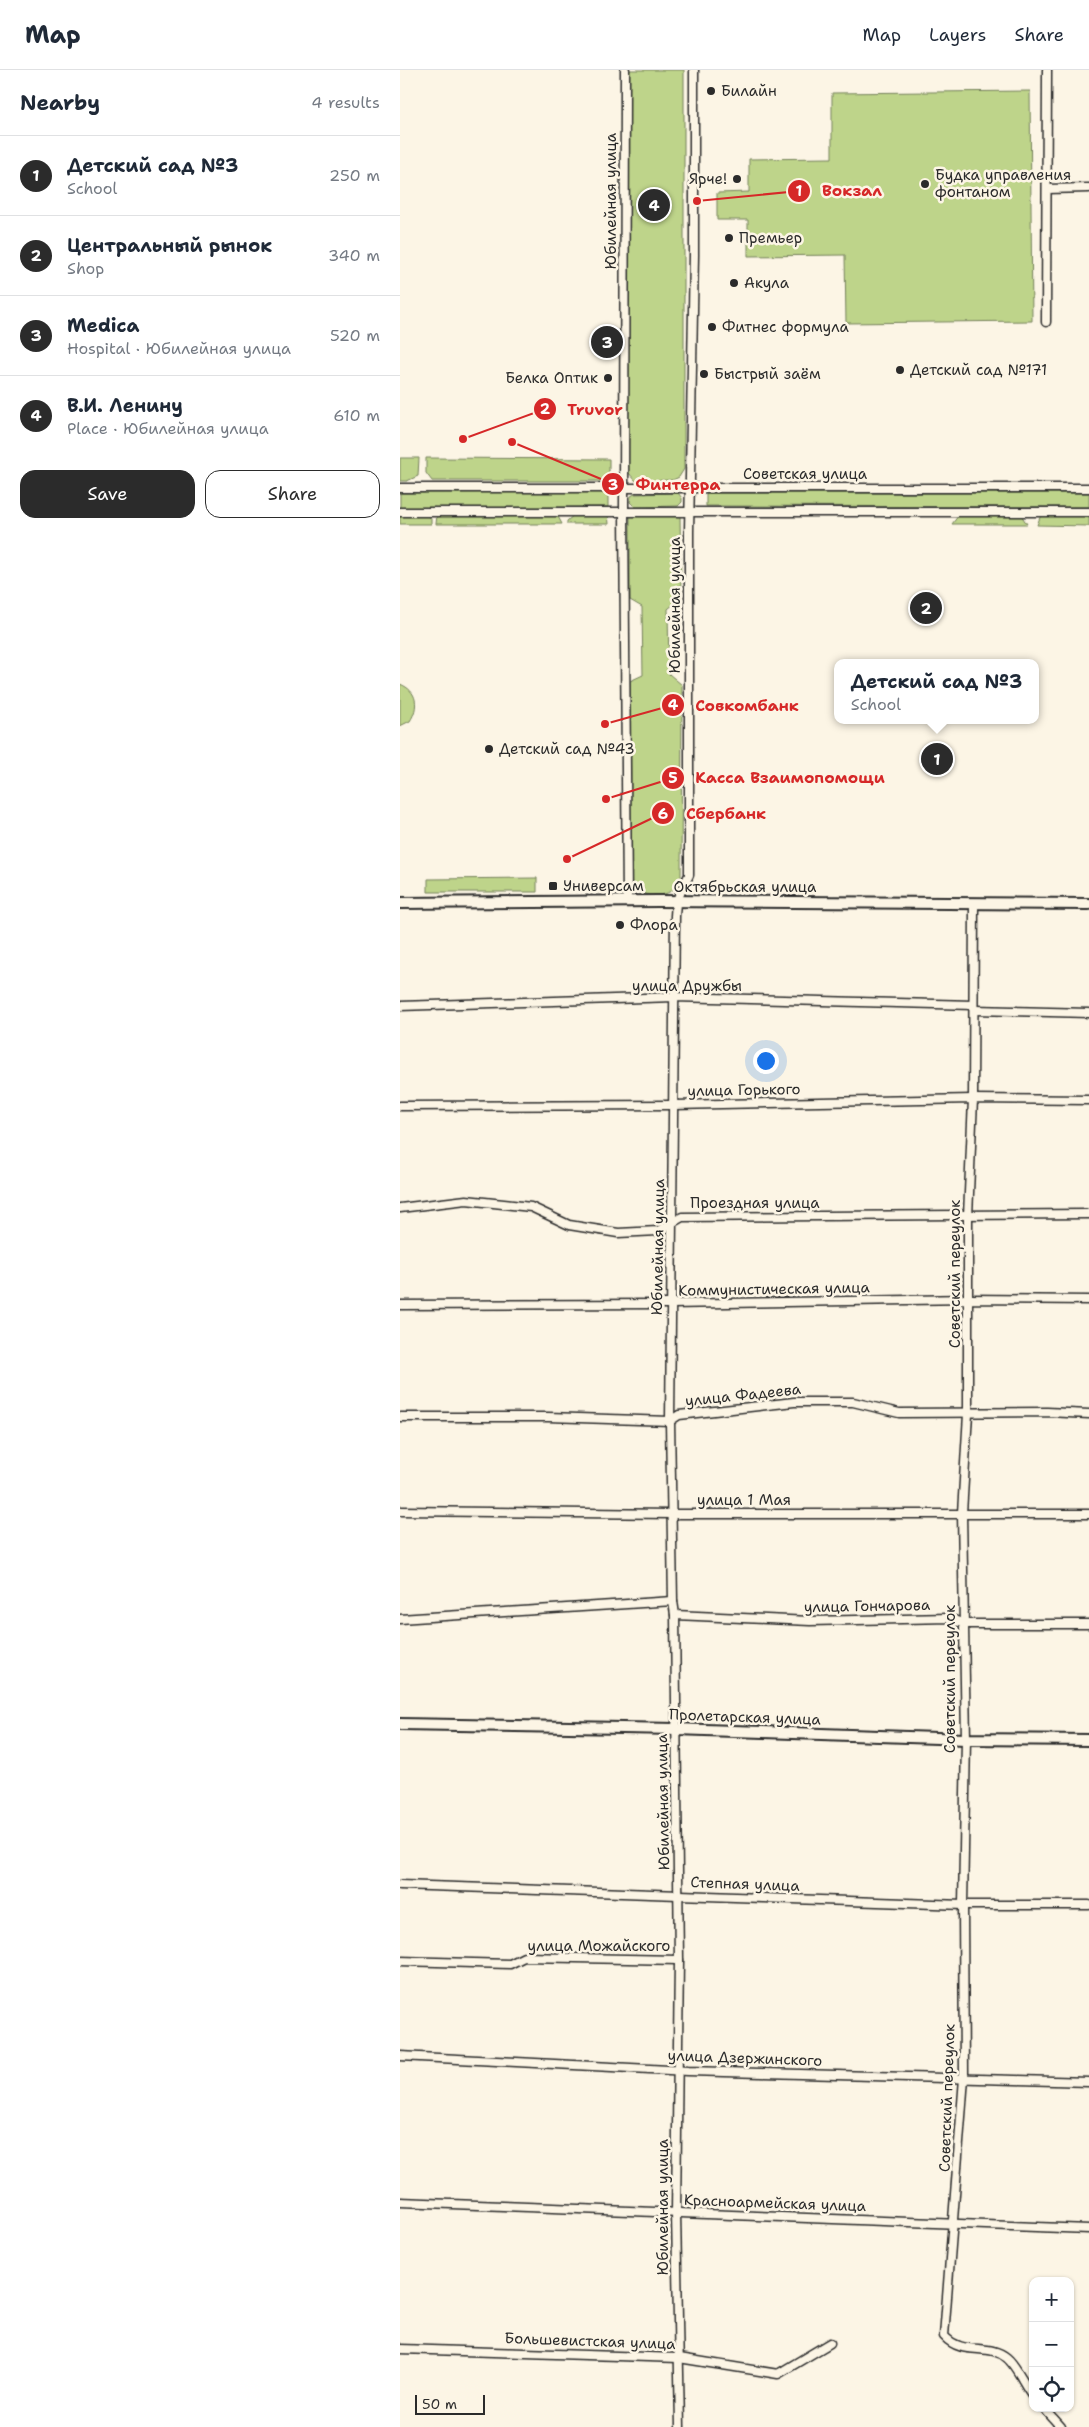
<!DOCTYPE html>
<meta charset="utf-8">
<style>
:root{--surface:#fff;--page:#f2f2f3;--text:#1f2937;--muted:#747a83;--line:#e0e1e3;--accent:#2b2b2b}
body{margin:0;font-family:"Shantell Sans",sans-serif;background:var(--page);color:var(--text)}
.controls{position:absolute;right:15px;bottom:15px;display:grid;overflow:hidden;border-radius:10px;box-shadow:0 1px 4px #0004}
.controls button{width:45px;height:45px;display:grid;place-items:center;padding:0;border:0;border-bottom:1px solid var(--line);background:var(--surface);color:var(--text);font:25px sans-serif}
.scale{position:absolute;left:15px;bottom:12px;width:70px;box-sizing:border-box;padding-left:5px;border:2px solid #2b2b2b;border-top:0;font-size:14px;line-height:18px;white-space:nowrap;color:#2b2b2b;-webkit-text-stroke:4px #fcf5e5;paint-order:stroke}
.you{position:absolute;left:365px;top:990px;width:18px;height:18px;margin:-12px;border:4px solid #fff;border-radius:50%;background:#1a73e8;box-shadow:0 0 0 8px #1a73e833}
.badge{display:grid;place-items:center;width:32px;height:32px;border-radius:50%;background:var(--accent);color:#fff;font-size:16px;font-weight:700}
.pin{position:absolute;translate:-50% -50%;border:2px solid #fff;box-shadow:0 1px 5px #0006}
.popup{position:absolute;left:434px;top:589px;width:205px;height:65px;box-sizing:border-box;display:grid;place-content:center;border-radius:10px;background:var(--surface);filter:drop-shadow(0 1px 4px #0005);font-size:16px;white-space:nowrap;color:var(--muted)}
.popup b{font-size:19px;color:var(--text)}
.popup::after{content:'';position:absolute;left:50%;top:100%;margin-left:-10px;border:10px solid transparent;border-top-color:var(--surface)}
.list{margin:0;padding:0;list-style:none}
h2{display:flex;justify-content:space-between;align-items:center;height:65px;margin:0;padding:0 20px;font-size:21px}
h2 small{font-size:16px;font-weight:400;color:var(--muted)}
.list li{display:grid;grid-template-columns:32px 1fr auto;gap:15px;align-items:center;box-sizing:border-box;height:80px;padding:0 20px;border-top:1px solid var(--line)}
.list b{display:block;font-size:19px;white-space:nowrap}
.list p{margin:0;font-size:16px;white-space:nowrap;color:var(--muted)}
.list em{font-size:16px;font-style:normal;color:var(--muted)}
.actions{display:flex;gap:10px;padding:15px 20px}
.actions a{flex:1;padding:11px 0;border:1px solid var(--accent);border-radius:15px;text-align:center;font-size:18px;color:var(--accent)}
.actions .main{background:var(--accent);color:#fff}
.icon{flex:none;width:28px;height:28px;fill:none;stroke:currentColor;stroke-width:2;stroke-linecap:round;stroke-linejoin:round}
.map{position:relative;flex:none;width:689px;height:2357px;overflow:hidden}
header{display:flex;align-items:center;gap:30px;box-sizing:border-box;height:70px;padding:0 25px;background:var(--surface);border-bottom:1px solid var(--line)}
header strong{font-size:24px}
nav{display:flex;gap:28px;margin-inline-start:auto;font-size:18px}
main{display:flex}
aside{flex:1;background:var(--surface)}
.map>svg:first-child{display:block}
</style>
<header>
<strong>Map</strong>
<nav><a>Map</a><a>Layers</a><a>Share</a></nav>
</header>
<main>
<aside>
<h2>Nearby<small>4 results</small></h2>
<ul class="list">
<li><span class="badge">1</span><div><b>Детский сад №3</b><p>School</p></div><em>250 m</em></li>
<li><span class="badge">2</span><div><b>Центральный рынок</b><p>Shop</p></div><em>340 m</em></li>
<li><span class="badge">3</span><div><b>Mеdica</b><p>Hospital · Юбилейная улица</p></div><em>520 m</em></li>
<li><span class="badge">4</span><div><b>В.И. Ленину</b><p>Place · Юбилейная улица</p></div><em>610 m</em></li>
</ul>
<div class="actions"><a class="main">Save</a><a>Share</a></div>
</aside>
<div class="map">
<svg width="689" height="2357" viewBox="0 0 689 2357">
<rect width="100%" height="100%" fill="#fcf5e5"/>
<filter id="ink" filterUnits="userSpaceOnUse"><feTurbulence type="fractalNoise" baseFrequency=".02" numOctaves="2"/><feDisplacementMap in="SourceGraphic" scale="10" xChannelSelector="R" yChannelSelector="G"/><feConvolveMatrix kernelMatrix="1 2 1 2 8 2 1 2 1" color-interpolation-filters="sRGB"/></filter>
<g filter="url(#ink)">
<!-- green -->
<g fill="#bed48a" stroke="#74805a">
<path d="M 227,0 L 284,0 L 284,399 L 279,407 L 273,410 L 236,411 L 227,401 Z"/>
<path d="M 630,21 L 632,251 L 446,253 L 445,185 L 348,186 L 348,150 L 317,150 L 317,123 L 349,122 L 349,89 L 432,88 L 432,23 Z"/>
<path d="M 0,388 L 19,388 L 18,406 L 7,411 L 0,411 Z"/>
<path d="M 26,388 L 209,389 L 209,411 L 32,411 L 26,403 Z"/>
<path d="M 208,422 L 208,437 L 0,438 L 0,423 Z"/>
<path d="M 278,423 L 282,428 L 282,432 L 278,436 L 235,437 L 230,432 L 231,426 L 235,424 Z"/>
<path d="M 306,423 L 689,423 L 689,437 L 306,436 Z"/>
<path d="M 156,443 L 162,454 L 36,454 L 37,445 Z"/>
<path d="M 208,443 L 209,454 L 167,454 L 167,451 L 174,445 Z"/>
<path d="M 27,444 L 31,449 L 31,454 L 0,454 L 0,445 Z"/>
<path d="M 559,445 L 621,445 L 627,454 L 552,454 Z"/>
<path d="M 641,445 L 689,445 L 689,456 L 637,455 Z"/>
<path d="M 230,446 L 280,446 L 281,528 L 268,539 L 269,604 L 282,615 L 281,809 C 273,830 240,831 231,811 L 230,611 L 243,605 L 242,537 L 230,530 Z"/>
<path d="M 0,614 C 18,621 19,637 10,651 L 0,656 Z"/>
<path d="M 137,808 L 137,822 L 28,822 L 28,809 Z"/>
</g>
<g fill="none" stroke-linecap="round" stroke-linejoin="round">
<!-- street casing -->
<g stroke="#2b2b2b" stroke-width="11">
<g id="street">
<path d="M 225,0 L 224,441 L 227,832"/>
<path d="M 647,119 L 689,118"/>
<path d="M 646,252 L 647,0"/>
<path d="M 0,418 L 689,418"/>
<path d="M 0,442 L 689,442"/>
<path d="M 574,834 L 573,1029 L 568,1146 L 568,1344 L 562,1443 L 566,1669 L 563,1835 L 564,2008 L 544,2266 C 563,2287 589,2272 607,2288 C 616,2295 625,2316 633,2326"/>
<path d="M 0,936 L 274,927 L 573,935"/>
<path d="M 575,940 L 689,943"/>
<path d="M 0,1036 L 274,1035 L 573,1029 L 689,1030"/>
<path d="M 0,1138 L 66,1130 L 131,1137 L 169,1155 L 218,1163 L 258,1161 L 282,1147 L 689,1144"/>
<path d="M 0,1235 L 271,1234 L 569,1229 L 689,1230"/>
<path d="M 0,1347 L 148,1347 L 270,1351 L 279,1345 L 394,1332 L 453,1332 L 499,1343 L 647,1342 L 689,1344"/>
<path d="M 0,1441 L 272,1444 L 689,1444"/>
<path d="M 275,1545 L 410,1551 L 549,1548 L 564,1554 L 689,1554"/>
<path d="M 0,1549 L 273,1531"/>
<path d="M 0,1815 L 563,1835 L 689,1835"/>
<path d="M 0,1891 L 110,1894 L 124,1887 L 279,1890"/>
<path d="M 0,1986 L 288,2001 L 689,2012"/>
<path d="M 0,2132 L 689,2159"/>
<path d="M 0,2279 L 279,2288 L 378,2304 L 430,2273"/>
<path d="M 644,2338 L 661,2357"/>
<path d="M 280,2357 L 276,2143 L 279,1890 L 275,1545 L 273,1531 L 270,1351 L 275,846 L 276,832 L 289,805 L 289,462 L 294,185 L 294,0"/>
</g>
</g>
<!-- secondary casing -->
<g stroke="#2b2b2b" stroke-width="14">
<g id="secondary">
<path d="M 0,833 L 258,831 L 689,834"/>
<path d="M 0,1654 L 276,1659 L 566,1669 L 689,1670"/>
</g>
</g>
<!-- street -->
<use href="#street" stroke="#fcf5e5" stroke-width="8"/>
<!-- secondary -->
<use href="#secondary" stroke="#fcf5e5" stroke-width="10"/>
</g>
</g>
<!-- markers -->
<g fill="#2b2b2b" stroke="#fcf5e5" stroke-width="2">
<circle cx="311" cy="21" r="5"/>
<circle cx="337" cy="109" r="5"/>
<circle cx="525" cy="114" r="5"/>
<circle cx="329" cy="168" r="5"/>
<circle cx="334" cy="213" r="5"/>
<circle cx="312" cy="257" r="5"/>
<circle cx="500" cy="300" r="5"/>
<circle cx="304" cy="304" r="5"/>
<circle cx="208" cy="308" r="5"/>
<circle cx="89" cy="679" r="5"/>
<rect x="148" y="811" width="10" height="10" rx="2.5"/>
<circle cx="220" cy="855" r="5"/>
</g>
<g text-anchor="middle" stroke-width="5" stroke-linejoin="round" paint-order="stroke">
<!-- poi labels -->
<g font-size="15" fill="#2b2b2b" stroke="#fcf5e5" text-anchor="start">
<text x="321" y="26">Билайн</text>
<text x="535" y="110">Будка управления<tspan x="535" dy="17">фонтаном</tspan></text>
<text x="327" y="114" text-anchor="end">Ярче!</text>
<text x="339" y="173">Премьер</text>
<text x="344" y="218">Акула</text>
<text x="322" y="262">Фитнес формула</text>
<text x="510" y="305">Детский сад №171</text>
<text x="314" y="309">Быстрый заём</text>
<text x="198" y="313" text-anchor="end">Белка Оптик</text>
<text x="99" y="684">Детский сад №43</text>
<text x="163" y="821">Универсам</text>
<text x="230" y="860">Флора</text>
</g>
<!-- street labels -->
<g font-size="15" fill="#2b2b2b" stroke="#fcf5e5">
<text transform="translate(211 131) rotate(-90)" y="5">Юбилейная улица</text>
<text x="405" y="409">Советская улица</text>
<text transform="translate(275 535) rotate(-90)" y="5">Юбилейная улица</text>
<text x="345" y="822">Октябрьская улица</text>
<text x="287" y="921">улица Дружбы</text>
<text transform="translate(344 1020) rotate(-1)" y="5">улица Горького</text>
<text x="355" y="1138">Проездная улица</text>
<text transform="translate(258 1177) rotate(-89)" y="5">Юбилейная улица</text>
<text transform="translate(555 1204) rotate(-90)" y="5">Советский переулок</text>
<text transform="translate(374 1219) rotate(-1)" y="5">Коммунистическая улица</text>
<text transform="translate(343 1325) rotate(-6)" y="5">улица Фадеева</text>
<text x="344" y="1435">улица 1 Мая</text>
<text transform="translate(467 1536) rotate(-1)" y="5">улица Гончарова</text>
<text transform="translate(550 1609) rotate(-90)" y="5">Советский переулок</text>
<text transform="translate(345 1647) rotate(2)" y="5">Пролетарская улица</text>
<text transform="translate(263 1732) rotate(-91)" y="5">Юбилейная улица</text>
<text transform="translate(345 1814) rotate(2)" y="5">Степная улица</text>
<text x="199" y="1881">улица Можайского</text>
<text transform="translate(345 1988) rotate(2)" y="5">улица Дзержинского</text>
<text transform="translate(547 2028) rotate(-88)" y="5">Советский переулок</text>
<text transform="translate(375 2133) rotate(2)" y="5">Красноармейская улица</text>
<text transform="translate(263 2137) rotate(-90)" y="5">Юбилейная улица</text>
<text transform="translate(190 2271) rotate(2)" y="5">Большевистская улица</text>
</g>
</g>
<!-- callouts -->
<path fill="none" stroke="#d62828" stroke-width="2" d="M297 131L399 121M63 369L145 339M112 372L213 414M205 654L273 635M206 729L273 708M167 789L263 743"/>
<g fill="#d62828" stroke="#fcf5e5" stroke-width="2">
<circle cx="297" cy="131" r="5"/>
<circle cx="63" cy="369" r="5"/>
<circle cx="112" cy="372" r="5"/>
<circle cx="205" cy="654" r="5"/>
<circle cx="206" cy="729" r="5"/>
<circle cx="167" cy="789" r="5"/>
<circle cx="399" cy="121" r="12"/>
<circle cx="145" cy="339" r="12"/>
<circle cx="213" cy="414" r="12"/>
<circle cx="273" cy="635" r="12"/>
<circle cx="273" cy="708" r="12"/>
<circle cx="263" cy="743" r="12"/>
</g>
<g font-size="15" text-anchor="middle" font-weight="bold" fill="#fff">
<text x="399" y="126">1</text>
<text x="145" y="344">2</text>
<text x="213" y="420">3</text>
<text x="273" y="640">4</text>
<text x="273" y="713">5</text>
<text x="263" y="749">6</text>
</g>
<g font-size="16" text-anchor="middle" font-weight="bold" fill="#d62828" stroke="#fcf5e5" stroke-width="5" stroke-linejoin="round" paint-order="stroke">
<text x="452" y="126">Вокзал</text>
<text x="195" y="345">Truvor</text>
<text x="278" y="420">Финтерра</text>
<text x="347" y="641">Совкомбанк</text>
<text x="390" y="713">Касса Взаимопомощи</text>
<text x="326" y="749">Сбербанк</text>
</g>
</svg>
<div class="controls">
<button>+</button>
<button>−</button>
<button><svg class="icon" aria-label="locate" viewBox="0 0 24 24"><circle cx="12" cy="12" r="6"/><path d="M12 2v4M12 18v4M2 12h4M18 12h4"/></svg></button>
</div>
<div class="scale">50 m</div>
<div class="you"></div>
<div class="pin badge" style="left:537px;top:689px">1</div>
<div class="popup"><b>Детский сад №3</b>School</div>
<div class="pin badge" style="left:526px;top:538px">2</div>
<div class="pin badge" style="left:207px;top:272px">3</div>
<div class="pin badge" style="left:254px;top:135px">4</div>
</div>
</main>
